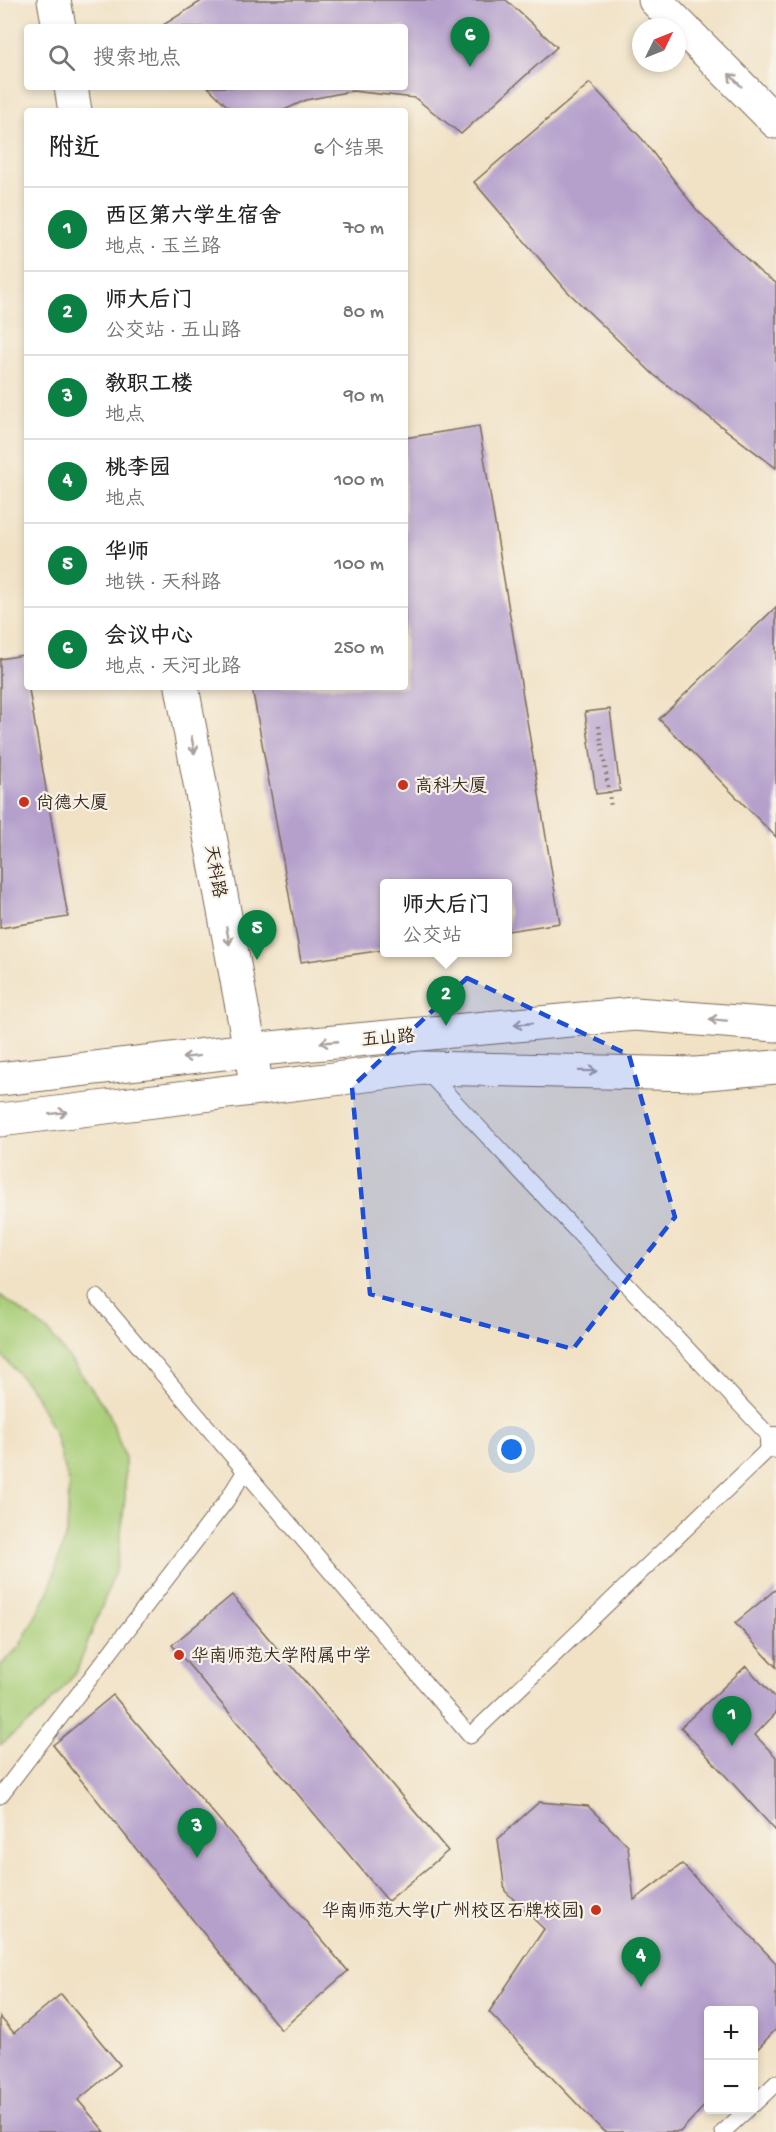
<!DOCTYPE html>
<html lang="zh">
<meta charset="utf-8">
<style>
:root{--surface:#fff;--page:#f6f6f6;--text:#222;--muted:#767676;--line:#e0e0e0;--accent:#0b8043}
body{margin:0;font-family:"Gochi Hand","LXGW WenKai TC",sans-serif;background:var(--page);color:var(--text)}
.controls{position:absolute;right:18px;bottom:18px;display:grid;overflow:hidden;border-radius:6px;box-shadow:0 3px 9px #0003}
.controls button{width:54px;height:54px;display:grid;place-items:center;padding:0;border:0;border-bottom:2px solid var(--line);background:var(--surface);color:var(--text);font:30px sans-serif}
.compass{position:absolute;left:632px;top:18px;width:54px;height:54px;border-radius:50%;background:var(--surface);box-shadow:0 3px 9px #0003;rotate:47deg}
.you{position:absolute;left:512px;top:1450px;width:21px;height:21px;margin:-15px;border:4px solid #fff;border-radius:50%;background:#1a73e8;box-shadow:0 0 0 9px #1a73e833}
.badge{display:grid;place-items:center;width:39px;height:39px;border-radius:50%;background:var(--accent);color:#fff;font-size:20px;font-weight:700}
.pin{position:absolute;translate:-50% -50px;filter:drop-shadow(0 2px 3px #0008)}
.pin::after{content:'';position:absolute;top:32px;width:21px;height:18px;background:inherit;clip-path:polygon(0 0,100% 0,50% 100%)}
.popup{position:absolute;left:380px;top:879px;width:132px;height:78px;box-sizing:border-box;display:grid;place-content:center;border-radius:6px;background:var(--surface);filter:drop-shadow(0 2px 4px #0005);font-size:20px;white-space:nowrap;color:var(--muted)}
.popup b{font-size:22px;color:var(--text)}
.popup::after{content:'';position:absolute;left:50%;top:100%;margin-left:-12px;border:12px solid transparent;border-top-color:var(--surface)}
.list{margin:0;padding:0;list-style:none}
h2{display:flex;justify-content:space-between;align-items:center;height:78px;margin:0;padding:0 24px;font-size:26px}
h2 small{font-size:20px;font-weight:400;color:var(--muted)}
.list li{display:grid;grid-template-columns:39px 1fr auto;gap:18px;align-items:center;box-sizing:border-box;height:84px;padding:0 24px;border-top:2px solid var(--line)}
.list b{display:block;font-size:22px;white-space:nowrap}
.list p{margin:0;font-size:20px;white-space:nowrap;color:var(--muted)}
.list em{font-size:20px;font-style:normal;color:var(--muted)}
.icon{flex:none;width:33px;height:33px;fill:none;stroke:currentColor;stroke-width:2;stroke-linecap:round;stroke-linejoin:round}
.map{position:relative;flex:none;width:776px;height:2132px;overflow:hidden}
.search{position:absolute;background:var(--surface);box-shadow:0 3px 9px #0003;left:24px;top:24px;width:384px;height:66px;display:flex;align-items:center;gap:15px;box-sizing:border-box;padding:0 21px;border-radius:6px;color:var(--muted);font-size:22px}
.panel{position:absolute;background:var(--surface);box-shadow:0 3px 9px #0003;left:24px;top:108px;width:384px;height:582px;border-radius:6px}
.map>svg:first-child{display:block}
</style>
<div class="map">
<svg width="776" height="2132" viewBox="0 0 776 2132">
<rect width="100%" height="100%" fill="#f7f3e8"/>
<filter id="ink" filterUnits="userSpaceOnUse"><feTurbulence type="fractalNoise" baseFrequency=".0167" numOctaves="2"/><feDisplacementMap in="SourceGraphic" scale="12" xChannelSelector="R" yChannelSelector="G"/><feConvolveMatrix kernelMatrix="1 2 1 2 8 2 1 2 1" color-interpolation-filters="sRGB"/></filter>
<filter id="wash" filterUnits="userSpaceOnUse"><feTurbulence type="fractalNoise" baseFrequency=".008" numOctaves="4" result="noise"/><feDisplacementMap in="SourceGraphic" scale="24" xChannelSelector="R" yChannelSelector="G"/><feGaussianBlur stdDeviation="1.35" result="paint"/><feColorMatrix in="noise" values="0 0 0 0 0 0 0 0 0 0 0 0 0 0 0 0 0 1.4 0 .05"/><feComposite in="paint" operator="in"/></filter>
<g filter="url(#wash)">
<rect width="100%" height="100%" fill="#f1e2c6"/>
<!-- green -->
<path fill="#a8ce78" stroke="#727c4b" stroke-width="1.5" d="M 0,1295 L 47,1330 L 76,1367 L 109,1413 L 125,1458 L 125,1498 L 117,1567 L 76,1673 L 41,1713 L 0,1745 L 0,1666 L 19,1647 L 49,1591 L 67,1531 L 69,1484 L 55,1434 L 33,1391 L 0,1353 Z"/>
<g id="blocks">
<!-- building -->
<g fill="#b5a0cc">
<path d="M 203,0 L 506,0 L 557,47 L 461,134 L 415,98 L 352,91 L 306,100 L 282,111 L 232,111 L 208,87 L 405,87 L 405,27 L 160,27 Z"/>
<path d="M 590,83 L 643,140 L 696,209 L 761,273 L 776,283 L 776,468 L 654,375 L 567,291 L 474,182 Z"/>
<path d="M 479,426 L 560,923 L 508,931 L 508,884 L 384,884 L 384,950 L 301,962 L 252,687 L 405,687 L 405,438 Z"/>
<path d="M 776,607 L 776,837 L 659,719 Z"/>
<path d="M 23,655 L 68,917 L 0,928 L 0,659 Z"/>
<path d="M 610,709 L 620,791 L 596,794 L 585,712 Z"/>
<path d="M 776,1589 L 776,1667 L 735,1623 Z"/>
<path d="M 232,1595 L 448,1851 L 388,1901 L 172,1645 Z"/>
<path d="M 746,1666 L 776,1699 L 776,1713 L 755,1735 L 776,1757 L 776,1831 L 681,1727 Z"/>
<path d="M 113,1695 L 348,1971 L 281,2030 L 53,1745 Z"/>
<path d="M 539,1802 L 588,1806 L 628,1846 L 634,1900 L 682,1864 L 776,1963 L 776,2029 L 754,2053 L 754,2010 L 708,2010 L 708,2102 L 680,2132 L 604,2132 L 489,2012 L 544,1929 L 505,1891 L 498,1839 Z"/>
<path d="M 61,1994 L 120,2065 L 78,2100 L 105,2132 L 0,2132 L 0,2017 L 14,2033 Z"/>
</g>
</g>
</g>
<g filter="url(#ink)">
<use href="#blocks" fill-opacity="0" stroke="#7b6a59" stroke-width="1.5"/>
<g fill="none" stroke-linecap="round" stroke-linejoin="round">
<!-- lane casing -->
<g stroke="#7b6a59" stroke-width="17">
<g id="lane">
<path d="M 425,1070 L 775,1442"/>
<path d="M 97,1297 L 470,1736 L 776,1442"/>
<path d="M 0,1796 L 227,1500 L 245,1471"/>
<path d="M 754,2104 L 776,2083"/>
<path d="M 723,2132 L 747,2110"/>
</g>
</g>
<!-- street casing -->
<g stroke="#7b6a59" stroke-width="32">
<path id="street" d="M 775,1442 L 776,1443"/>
</g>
<!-- secondary casing -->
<g stroke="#7b6a59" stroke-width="35">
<g id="secondary">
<path d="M 54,0 L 59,27"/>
<path d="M 655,0 L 776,122"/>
<path d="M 71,87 L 75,111"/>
<path d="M 182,687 L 254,1071"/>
<path d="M 0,1079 L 249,1050 L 635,1014 L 776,1025"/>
<path d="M 0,1120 L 423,1068 L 696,1074 L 776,1067"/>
</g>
</g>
<!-- path -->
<path stroke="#7b6a59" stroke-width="4" stroke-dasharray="1.5 4.5" stroke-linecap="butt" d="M 599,726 L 611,807"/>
<!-- lane -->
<use href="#lane" stroke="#fff" stroke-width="15"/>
<!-- street -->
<use href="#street" stroke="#fff" stroke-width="30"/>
<!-- secondary -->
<use href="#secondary" stroke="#fff" stroke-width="33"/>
</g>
<!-- one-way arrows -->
<defs><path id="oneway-shaft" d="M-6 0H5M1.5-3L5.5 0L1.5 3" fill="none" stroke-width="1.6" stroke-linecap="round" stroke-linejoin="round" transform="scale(1.5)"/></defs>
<g stroke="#a79f9a">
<use href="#oneway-shaft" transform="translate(735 80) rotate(-135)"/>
<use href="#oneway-shaft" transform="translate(193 745) rotate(80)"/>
<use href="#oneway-shaft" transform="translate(228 936) rotate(80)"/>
<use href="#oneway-shaft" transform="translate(718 1020) rotate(-176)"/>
<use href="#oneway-shaft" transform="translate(523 1024) rotate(175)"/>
<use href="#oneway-shaft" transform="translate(329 1042) rotate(175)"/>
<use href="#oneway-shaft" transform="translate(191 1057) rotate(173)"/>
<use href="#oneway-shaft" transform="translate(588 1071) rotate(1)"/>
<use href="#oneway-shaft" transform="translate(58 1113) rotate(-7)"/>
</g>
</g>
<!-- marked area -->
<path fill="#1d4ed8" fill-opacity="0.2" stroke="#1d4ed8" stroke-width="4.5" stroke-dasharray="12 8" stroke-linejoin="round" d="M 467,978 L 629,1055 L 675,1217 L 573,1349 L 370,1294 L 352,1087 Z"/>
<!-- markers -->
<g fill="#c8321e" stroke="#f7f3e8" stroke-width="2">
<circle cx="403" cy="785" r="6"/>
<circle cx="24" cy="802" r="6"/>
<circle cx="179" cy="1655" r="6"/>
<circle cx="596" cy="1910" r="6"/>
</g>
<g text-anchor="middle" stroke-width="4.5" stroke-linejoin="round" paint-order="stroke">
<!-- poi labels -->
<g font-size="18" fill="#3b2a1e" stroke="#f7f3e8" text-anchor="start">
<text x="415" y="791">高科大厦</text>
<text x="36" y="808">尚德大厦</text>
<text x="191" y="1661">华南师范大学附属中学</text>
<text x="584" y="1916" text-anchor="end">华南师范大学(广州校区石牌校园)</text>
</g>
<!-- street labels -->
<g font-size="18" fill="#3b2a1e" stroke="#f7f3e8">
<text transform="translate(216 871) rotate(80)" y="6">天科路</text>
<text transform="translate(388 1037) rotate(-5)" y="6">五山路</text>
</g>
</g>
</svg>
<div class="controls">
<button>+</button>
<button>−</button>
</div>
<svg class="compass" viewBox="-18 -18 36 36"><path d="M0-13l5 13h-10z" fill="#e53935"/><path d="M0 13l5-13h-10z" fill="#767676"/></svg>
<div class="you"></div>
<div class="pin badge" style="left:732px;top:1746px">1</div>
<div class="pin badge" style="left:446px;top:1026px">2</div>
<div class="popup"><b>师大后门</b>公交站</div>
<div class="pin badge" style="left:197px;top:1858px">3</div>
<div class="pin badge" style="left:641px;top:1987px">4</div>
<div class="pin badge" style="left:257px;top:960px">5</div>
<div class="pin badge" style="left:470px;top:67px">6</div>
<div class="search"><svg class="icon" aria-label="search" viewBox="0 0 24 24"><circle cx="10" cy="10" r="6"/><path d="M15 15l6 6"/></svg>搜索地点</div>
<section class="panel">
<h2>附近<small>6个结果</small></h2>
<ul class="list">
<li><span class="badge">1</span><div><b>西区第六学生宿舍</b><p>地点 · 玉兰路</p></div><em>70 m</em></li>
<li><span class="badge">2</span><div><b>师大后门</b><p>公交站 · 五山路</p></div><em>80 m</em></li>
<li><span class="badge">3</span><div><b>教职工楼</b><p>地点</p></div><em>90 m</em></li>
<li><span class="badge">4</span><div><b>桃李园</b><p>地点</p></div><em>100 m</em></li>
<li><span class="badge">5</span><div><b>华师</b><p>地铁 · 天科路</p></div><em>100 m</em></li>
<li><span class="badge">6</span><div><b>会议中心</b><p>地点 · 天河北路</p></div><em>250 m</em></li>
</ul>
</section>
</div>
